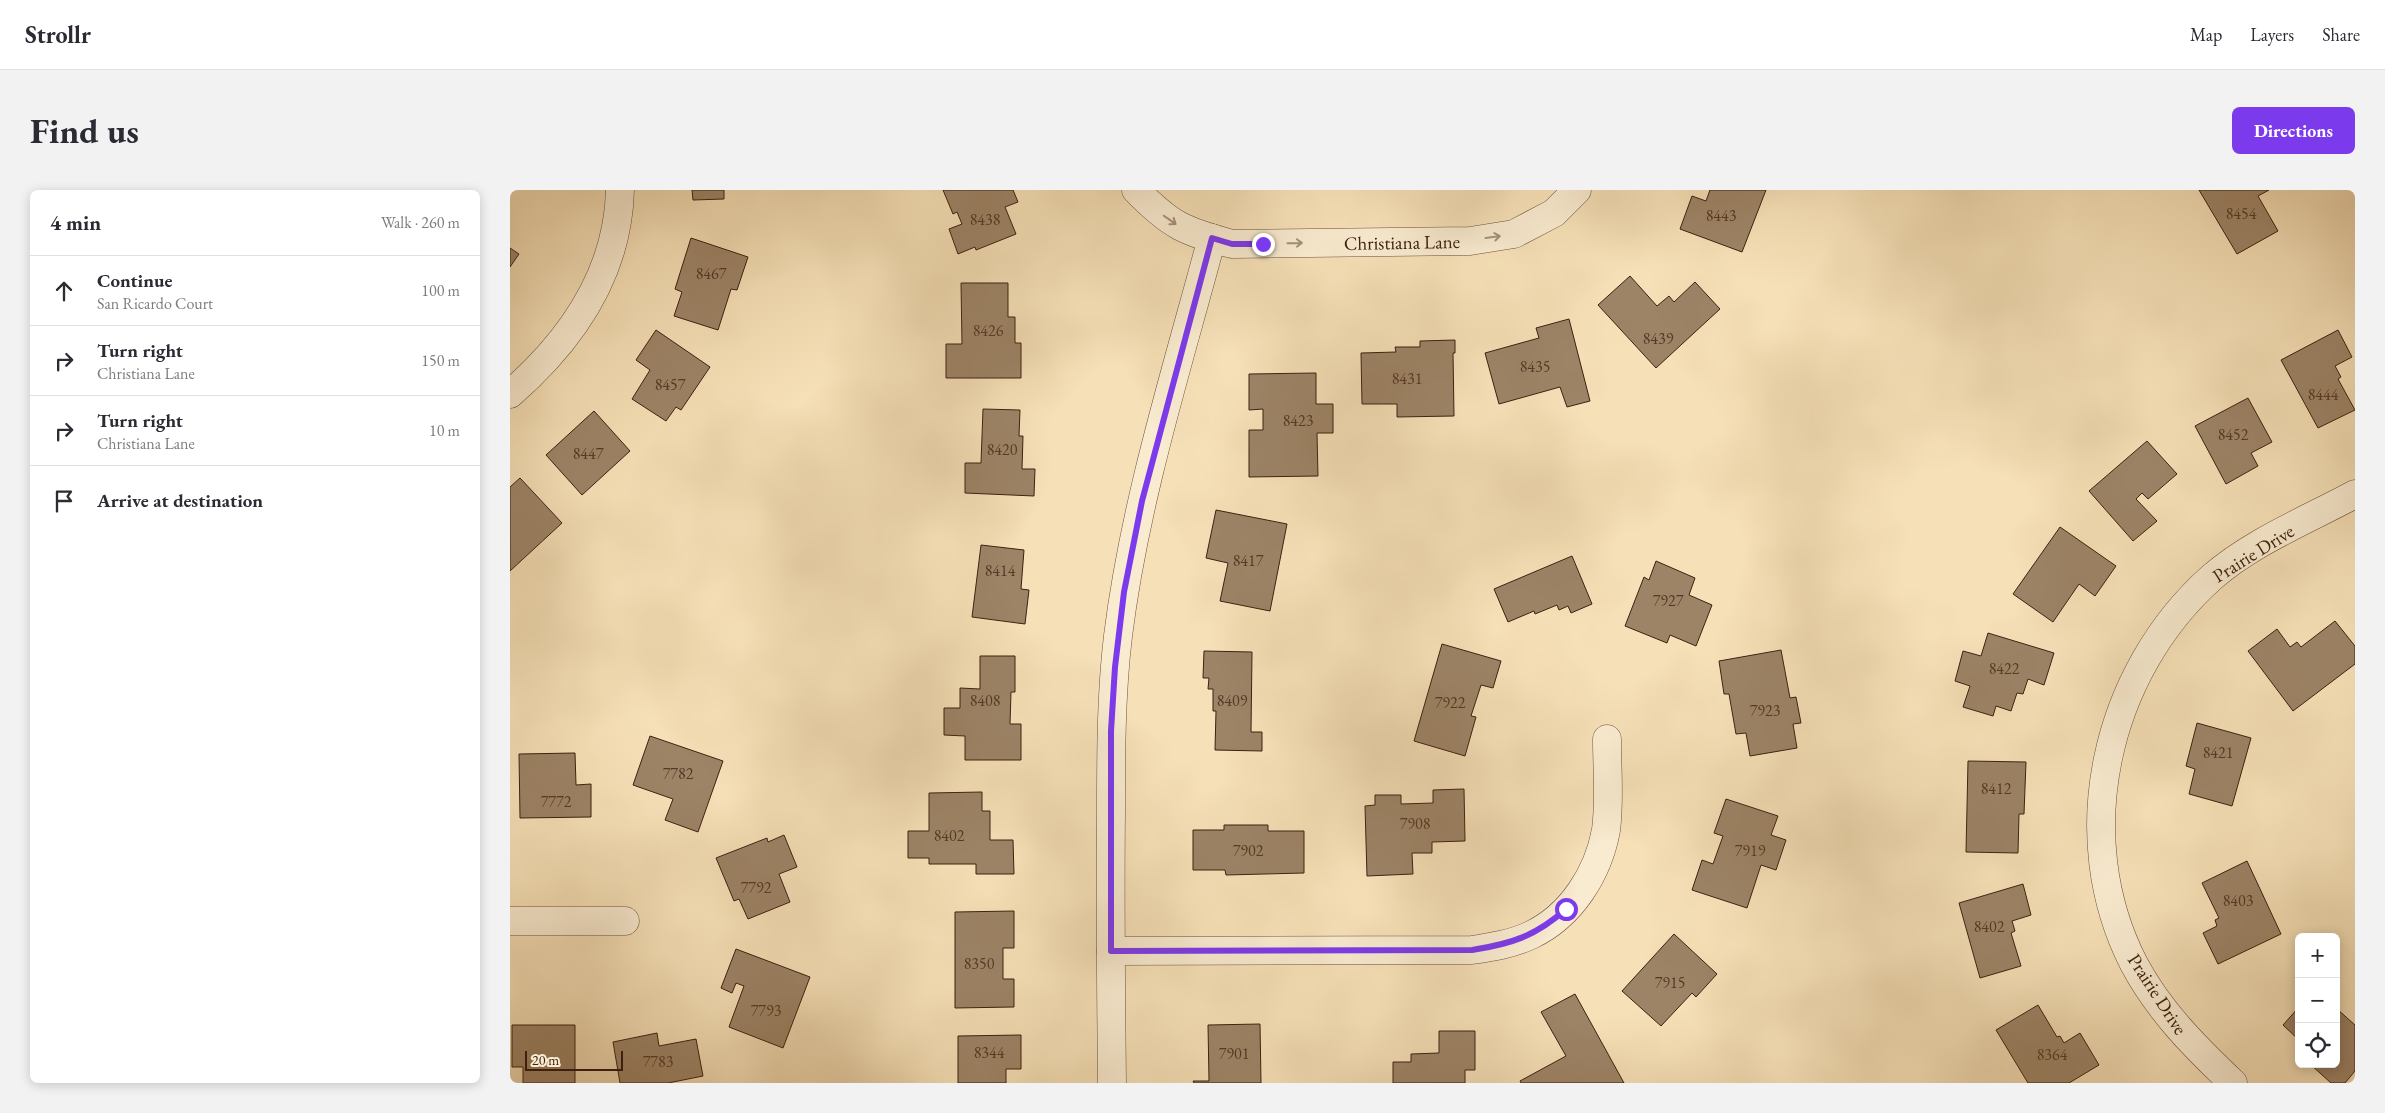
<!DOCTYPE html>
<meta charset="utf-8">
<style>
:root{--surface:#fff;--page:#f2f2f3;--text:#2b2b33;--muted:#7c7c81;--line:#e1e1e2;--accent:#7c3aed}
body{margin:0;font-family:"EB Garamond",serif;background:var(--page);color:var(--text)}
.controls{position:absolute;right:15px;bottom:15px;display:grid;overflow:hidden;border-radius:8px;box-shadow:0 2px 12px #0003}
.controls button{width:45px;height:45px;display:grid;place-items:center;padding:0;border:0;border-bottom:1px solid var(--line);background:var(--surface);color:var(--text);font:25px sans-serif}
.scale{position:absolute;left:15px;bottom:12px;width:98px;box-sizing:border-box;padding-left:5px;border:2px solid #3d2010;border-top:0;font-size:14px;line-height:18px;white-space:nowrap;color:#3d2010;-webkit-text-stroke:4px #f9ebd0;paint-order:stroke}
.stop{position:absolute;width:15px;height:15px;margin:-11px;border:4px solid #7c3aed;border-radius:50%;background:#fff}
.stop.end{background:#7c3aed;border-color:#fff;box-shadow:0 1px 5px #0008}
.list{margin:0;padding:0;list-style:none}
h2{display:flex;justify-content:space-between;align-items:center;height:65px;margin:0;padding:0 20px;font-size:21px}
h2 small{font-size:16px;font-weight:400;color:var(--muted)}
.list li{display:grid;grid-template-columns:32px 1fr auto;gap:15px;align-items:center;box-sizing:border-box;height:70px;padding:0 20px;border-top:1px solid var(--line)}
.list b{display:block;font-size:19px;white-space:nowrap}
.list p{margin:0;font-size:16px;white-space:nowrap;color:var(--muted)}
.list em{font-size:16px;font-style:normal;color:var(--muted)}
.icon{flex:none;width:28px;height:28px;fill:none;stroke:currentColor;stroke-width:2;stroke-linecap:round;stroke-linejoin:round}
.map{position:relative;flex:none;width:1845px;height:893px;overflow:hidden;border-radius:8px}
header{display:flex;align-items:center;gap:30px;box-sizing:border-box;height:70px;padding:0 25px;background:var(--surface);border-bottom:1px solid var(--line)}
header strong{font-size:24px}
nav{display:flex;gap:28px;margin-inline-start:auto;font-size:18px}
.intro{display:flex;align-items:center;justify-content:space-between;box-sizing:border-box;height:120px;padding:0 30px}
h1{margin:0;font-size:35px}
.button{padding:12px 22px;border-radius:8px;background:var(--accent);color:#fff;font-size:18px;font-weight:700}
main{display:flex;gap:30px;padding:0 30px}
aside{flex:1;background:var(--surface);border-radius:8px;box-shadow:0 2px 12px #0003}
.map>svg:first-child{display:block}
</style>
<header>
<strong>Strollr</strong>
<nav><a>Map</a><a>Layers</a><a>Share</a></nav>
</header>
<div class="intro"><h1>Find us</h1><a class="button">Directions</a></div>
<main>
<aside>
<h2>4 min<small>Walk · 260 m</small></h2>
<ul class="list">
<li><svg class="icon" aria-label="ahead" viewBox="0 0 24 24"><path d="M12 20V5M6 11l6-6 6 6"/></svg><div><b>Continue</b><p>San Ricardo Court</p></div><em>100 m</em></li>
<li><svg class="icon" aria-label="right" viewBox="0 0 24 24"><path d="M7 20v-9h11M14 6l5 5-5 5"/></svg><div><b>Turn right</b><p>Christiana Lane</p></div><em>150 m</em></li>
<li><svg class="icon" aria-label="right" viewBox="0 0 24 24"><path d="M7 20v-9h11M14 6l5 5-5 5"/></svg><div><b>Turn right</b><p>Christiana Lane</p></div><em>10 m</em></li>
<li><svg class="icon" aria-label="arrive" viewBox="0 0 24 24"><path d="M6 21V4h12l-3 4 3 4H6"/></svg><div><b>Arrive at destination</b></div></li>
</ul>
</aside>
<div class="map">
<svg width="1845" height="893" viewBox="0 0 1845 893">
<rect width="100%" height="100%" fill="#f6e0b7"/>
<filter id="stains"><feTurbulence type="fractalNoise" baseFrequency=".004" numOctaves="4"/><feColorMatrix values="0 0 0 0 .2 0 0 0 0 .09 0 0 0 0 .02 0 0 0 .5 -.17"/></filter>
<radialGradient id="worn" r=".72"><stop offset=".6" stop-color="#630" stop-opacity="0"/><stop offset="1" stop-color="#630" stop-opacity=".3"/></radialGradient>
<!-- building -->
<g fill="#9d8467" stroke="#3d2010">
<path d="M 182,0 L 214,0 L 214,9 L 183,10 Z"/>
<path d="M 433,0 L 503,0 L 508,12 L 495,17 L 506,44 L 466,60 L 465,57 L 448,64 L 439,39 L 452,34 L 447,22 L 443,24 Z"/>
<path d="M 1200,0 L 1256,0 L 1232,62 L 1170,39 L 1182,6 L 1196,11 Z"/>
<path d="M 1689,0 L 1759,0 L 1748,6 L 1768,41 L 1727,64 Z"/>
<path d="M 181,48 L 238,67 L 227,100 L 221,99 L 208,140 L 164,126 L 172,102 L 165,99 Z"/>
<path d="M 0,58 L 9,64 L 0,77 Z"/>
<path d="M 1120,86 L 1147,116 L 1159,106 L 1164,112 L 1185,92 L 1210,119 L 1146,178 L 1088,115 Z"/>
<path d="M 451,93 L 498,93 L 498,127 L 505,127 L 505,153 L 511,153 L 511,188 L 436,188 L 436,154 L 452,154 Z"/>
<path d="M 1059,129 L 1080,211 L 1057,217 L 1050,197 L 989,214 L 975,163 L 1029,148 L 1026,138 Z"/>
<path d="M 146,140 L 200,177 L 171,220 L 166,217 L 156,231 L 122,209 L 140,180 L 126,170 Z"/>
<path d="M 1828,140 L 1842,167 L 1825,176 L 1831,187 L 1828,189 L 1845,220 L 1808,238 L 1771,170 Z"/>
<path d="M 945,150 L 945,163 L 943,163 L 944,226 L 887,227 L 887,214 L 852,214 L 851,163 L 886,162 L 885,157 L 910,157 L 910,151 Z"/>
<path d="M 806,183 L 806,214 L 823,214 L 823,243 L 807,243 L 808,286 L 739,287 L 739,240 L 753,240 L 753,219 L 739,220 L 739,184 Z"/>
<path d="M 1738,208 L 1762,252 L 1741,263 L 1748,276 L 1716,294 L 1685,236 Z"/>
<path d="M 473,219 L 510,220 L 509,246 L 513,246 L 512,279 L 525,279 L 524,306 L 455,303 L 455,273 L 471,273 Z"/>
<path d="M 84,221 L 120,261 L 72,305 L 36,265 Z"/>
<path d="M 1637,251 L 1667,284 L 1638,309 L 1632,303 L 1626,309 L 1647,331 L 1623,351 L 1579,301 Z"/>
<path d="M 10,288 L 52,333 L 0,381 L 0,297 Z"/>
<path d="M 706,320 L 777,334 L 760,421 L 710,411 L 718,373 L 696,368 Z"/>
<path d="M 1550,337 L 1606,376 L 1585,406 L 1569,394 L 1543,432 L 1503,404 Z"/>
<path d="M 471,355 L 514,360 L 511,399 L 519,400 L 515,434 L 462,427 Z"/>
<path d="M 1062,366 L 1082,414 L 1061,423 L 1058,416 L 1049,420 L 1047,415 L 1025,424 L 1024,421 L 998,432 L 984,399 Z"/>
<path d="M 1146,371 L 1185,388 L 1179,405 L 1202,415 L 1186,456 L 1160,445 L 1157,453 L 1115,436 L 1134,387 L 1139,390 Z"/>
<path d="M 1825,431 L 1845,456 L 1845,474 L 1783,521 L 1738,461 L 1767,439 L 1780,457 L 1787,452 L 1791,457 Z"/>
<path d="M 1478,443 L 1544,463 L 1534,495 L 1518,489 L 1513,504 L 1507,503 L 1501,521 L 1486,516 L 1483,526 L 1453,517 L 1460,496 L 1445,491 L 1453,461 L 1471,466 Z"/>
<path d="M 932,454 L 991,471 L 983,498 L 971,495 L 961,526 L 966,527 L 955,566 L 904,551 Z"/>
<path d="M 1271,460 L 1280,508 L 1286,507 L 1291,533 L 1283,534 L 1287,558 L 1240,566 L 1236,543 L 1226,544 L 1219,504 L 1214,504 L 1209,471 Z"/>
<path d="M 694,461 L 742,462 L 741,542 L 752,542 L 752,561 L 705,560 L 706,521 L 703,521 L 703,499 L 698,499 L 699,488 L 693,488 Z"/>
<path d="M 470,466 L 505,466 L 505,502 L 501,502 L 500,534 L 511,534 L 511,570 L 455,570 L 455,546 L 434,545 L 434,518 L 450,518 L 450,498 L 470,499 Z"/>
<path d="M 1687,533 L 1741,548 L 1722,616 L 1679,604 L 1685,579 L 1676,576 Z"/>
<path d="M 140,546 L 213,571 L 188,642 L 155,630 L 163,609 L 123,595 Z"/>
<path d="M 65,563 L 66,595 L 81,594 L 81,627 L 10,628 L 9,564 Z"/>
<path d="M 1458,571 L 1516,572 L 1514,624 L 1509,624 L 1508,663 L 1456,662 Z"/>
<path d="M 954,599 L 955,651 L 922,652 L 922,663 L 902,663 L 903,684 L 857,686 L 855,616 L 865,615 L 865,605 L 891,605 L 891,614 L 923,613 L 923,600 Z"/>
<path d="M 472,602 L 472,621 L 480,621 L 480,650 L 503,650 L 504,684 L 466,684 L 466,674 L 419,674 L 419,668 L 398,668 L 398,641 L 419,641 L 419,603 Z"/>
<path d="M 1216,609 L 1268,626 L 1261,645 L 1276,650 L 1266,680 L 1251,675 L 1237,718 L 1182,700 L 1192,670 L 1203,674 L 1213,646 L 1204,643 Z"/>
<path d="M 714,635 L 758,635 L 758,641 L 794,641 L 794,683 L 716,685 L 715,680 L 683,680 L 683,640 L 714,640 Z"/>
<path d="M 274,645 L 287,677 L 269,684 L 280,712 L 238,729 L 229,709 L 224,711 L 206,668 L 257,648 L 258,652 Z"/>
<path d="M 1737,671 L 1771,744 L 1708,774 L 1693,743 L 1707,736 L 1705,730 L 1709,728 L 1692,693 Z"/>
<path d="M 1513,694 L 1521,725 L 1502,731 L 1505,741 L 1501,743 L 1511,776 L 1470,788 L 1449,713 Z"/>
<path d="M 504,721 L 504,758 L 493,758 L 493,789 L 504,789 L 504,817 L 445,818 L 445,722 Z"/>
<path d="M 1164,744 L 1207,784 L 1186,807 L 1182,803 L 1151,836 L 1112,801 Z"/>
<path d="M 226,759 L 300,787 L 273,858 L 219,837 L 234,796 L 226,793 L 222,803 L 211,798 Z"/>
<path d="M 1065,804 L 1114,893 L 1011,893 L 1010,891 L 1056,866 L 1031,822 Z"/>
<path d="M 1528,815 L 1547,847 L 1550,846 L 1554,853 L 1570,843 L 1589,875 L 1559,893 L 1518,893 L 1486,840 Z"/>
<path d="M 1789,817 L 1789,850 L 1773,835 Z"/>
<path d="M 1826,818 L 1845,835 L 1845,881 L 1835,893 L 1821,893 L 1800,874 L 1826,874 Z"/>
<path d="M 750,834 L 751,893 L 684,893 L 683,891 L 699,891 L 698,835 Z"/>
<path d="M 2,835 L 65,835 L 65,893 L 13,893 L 13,877 L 2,877 Z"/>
<path d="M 929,841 L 965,841 L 965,880 L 955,880 L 955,893 L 883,893 L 883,872 L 901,872 L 901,864 L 929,863 Z"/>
<path d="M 147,843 L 149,856 L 186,849 L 193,886 L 158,893 L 110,893 L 103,852 Z"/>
<path d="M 511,845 L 511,879 L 496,879 L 496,893 L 448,893 L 448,846 Z"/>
</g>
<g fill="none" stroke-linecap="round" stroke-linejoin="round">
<!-- minor casing -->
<g stroke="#6b503a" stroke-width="29">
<g id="minor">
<path d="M 626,0 C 661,36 674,41 722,54 L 960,51 L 1004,44 L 1044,23 L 1067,0"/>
<path d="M 0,204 C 61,151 108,84 110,0"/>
<path d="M 0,731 L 115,731"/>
<path d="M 601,761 L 962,760 C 982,757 1002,754 1021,745 C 1061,726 1088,684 1096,640 C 1100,611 1097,579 1097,549"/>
<path d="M 602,893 C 601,803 600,712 601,622 C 601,563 601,504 608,446 C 625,310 667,179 702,48"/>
<path d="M 1723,893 C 1685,857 1649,821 1624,774 C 1558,646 1595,483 1701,388 C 1742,352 1797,330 1845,304"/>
</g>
</g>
<!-- minor -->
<use href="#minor" stroke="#f9ebd0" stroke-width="28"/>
</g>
<!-- one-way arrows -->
<defs><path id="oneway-shaft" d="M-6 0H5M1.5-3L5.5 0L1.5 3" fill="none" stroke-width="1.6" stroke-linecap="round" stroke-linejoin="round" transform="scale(1.25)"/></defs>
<g stroke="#a4907a">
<use href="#oneway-shaft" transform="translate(660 30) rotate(35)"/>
<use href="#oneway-shaft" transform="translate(983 47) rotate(-8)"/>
<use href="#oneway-shaft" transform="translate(785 53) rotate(-1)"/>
</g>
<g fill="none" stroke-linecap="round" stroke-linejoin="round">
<!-- route -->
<path stroke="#7c3aed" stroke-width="6" d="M 753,54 L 722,54 L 702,48 L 632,311 L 614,402 L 605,477 L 601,541 L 601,761 L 962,760 C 1001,754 1026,746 1056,719"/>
</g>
<g text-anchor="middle" stroke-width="4" stroke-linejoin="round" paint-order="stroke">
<!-- number labels -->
<g font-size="16" fill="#553926">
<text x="1731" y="29">8454</text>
<text x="1211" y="31">8443</text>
<text x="475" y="35">8438</text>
<text x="201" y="89">8467</text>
<text x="478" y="146">8426</text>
<text x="1148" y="154">8439</text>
<text x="1025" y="182">8435</text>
<text x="897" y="194">8431</text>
<text x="160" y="200">8457</text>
<text x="1813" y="210">8444</text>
<text x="788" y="236">8423</text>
<text x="1723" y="250">8452</text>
<text x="492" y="265">8420</text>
<text x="78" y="269">8447</text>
<text x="738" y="376">8417</text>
<text x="490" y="386">8414</text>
<text x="1158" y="416">7927</text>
<text x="1494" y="484">8422</text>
<text x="475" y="516">8408</text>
<text x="722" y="516">8409</text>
<text x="940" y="518">7922</text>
<text x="1255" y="526">7923</text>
<text x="1708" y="568">8421</text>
<text x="168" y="589">7782</text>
<text x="1486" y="604">8412</text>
<text x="46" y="617">7772</text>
<text x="905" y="639">7908</text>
<text x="439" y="651">8402</text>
<text x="738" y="666">7902</text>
<text x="1240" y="666">7919</text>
<text x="246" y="703">7792</text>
<text x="1728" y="716">8403</text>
<text x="1479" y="742">8402</text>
<text x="469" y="779">8350</text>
<text x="1160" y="798">7915</text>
<text x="256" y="826">7793</text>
<text x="479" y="868">8344</text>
<text x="724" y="869">7901</text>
<text x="1542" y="870">8364</text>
<text x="148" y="877">7783</text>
</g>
<!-- street labels -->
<g font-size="19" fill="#3d2010" stroke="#f9ebd0">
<text transform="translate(892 52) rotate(-1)" y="7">Christiana Lane</text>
<text transform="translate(1743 363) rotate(-32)" y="7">Prairie Drive</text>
<text transform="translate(1648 804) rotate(57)" y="7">Prairie Drive</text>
</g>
</g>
<rect width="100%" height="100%" filter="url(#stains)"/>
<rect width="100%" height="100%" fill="url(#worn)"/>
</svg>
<div class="controls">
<button>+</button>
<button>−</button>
<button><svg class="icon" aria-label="locate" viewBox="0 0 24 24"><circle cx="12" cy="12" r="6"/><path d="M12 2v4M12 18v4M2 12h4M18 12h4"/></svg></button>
</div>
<div class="scale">20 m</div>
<div class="stop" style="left:1056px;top:719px"></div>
<div class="stop end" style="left:753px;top:54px"></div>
</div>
</main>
